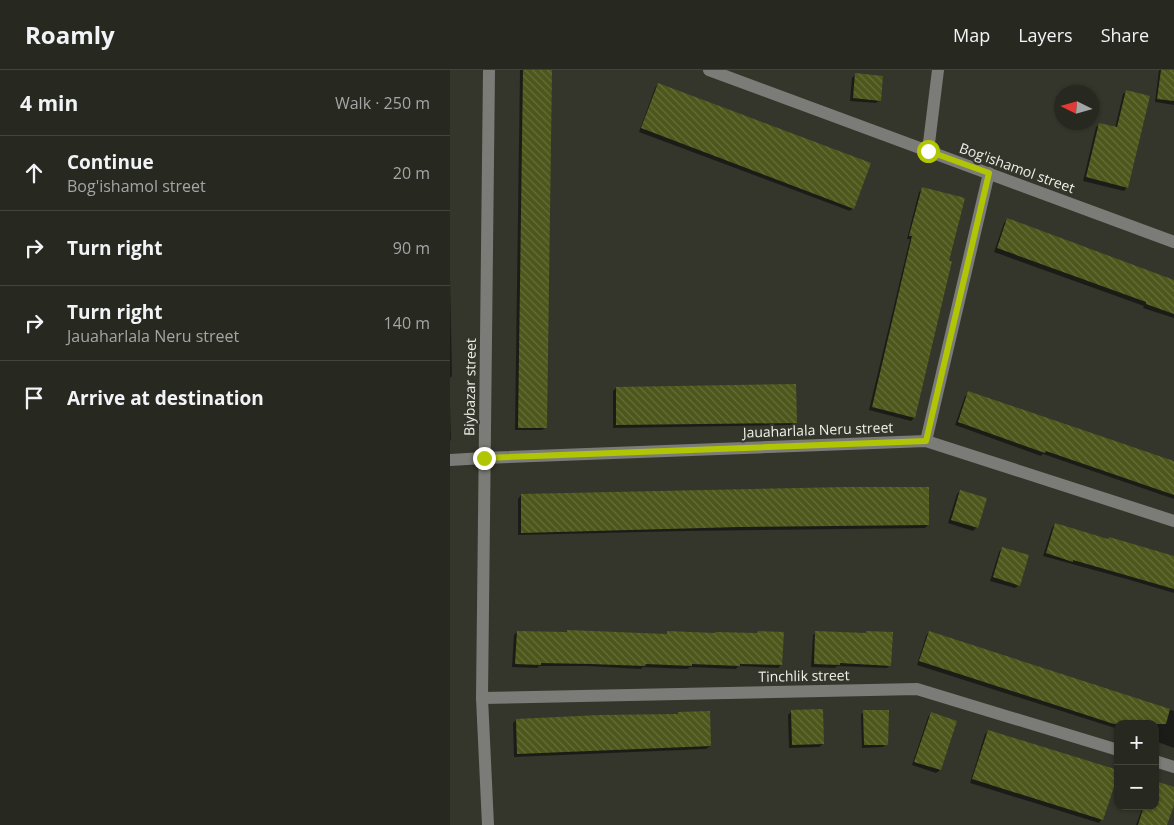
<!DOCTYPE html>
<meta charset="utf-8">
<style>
:root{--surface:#272820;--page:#33342d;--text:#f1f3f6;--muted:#a4a6a5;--line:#43443e}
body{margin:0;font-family:"Open Sans",sans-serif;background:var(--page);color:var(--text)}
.controls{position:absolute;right:15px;bottom:15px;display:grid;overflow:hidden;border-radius:10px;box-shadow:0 1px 4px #0004}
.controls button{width:45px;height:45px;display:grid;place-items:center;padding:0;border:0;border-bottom:1px solid var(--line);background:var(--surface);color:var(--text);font:25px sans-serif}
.compass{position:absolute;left:604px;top:15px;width:45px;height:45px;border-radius:50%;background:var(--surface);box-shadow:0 1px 4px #0004;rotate:275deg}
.stop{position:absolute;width:15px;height:15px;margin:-11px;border:4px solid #b0c503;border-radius:50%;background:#fff}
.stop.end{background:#b0c503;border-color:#fff;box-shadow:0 1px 5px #0008}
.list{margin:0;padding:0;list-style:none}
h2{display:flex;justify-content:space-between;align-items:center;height:65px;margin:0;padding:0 20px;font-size:21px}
h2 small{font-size:16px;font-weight:400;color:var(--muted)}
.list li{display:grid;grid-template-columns:32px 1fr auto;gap:15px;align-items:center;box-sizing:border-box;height:75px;padding:0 20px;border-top:1px solid var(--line)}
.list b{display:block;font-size:19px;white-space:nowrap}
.list p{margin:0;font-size:16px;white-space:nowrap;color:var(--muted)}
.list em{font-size:16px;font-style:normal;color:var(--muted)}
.icon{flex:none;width:28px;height:28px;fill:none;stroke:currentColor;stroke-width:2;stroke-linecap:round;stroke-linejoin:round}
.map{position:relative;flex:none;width:724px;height:755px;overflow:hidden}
header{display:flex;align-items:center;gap:30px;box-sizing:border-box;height:70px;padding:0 25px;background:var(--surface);border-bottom:1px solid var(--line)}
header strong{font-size:24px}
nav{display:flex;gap:28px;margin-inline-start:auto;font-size:18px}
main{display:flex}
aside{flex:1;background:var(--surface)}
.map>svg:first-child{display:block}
</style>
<header>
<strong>Roamly</strong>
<nav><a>Map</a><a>Layers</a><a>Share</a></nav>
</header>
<main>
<aside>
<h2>4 min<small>Walk · 250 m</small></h2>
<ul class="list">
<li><svg class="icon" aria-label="ahead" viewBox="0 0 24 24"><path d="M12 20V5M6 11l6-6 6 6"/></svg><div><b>Continue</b><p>Bog'ishamol street</p></div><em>20 m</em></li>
<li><svg class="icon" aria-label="right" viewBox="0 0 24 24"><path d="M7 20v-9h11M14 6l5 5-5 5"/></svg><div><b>Turn right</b></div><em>90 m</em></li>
<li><svg class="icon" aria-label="right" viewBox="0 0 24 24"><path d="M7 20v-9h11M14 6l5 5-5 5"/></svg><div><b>Turn right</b><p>Jauaharlala Neru street</p></div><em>140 m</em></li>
<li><svg class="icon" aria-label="arrive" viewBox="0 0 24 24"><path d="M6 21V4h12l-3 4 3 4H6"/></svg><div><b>Arrive at destination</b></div></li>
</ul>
</aside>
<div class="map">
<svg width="724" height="755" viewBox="0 0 724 755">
<defs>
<pattern id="building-back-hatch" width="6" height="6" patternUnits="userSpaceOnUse" patternTransform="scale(1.25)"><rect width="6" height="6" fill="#4d561b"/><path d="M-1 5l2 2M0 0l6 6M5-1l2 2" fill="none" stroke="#676f3c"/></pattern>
</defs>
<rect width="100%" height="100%" fill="#34362b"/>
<!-- shadow -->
<g fill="#0007">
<path d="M 70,0 L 101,0 L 96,357 L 92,360 L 65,360 Z"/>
<path d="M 709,0 L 724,0 L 724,35 L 705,32 Z"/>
<path d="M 406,4 L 430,30 L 426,33 L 400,31 L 402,8 Z"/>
<path d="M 208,14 L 403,138 L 400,141 L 189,62 L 205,18 Z"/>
<path d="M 677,21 L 677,117 L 674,121 L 633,111 L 646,57 L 650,54 L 665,58 L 673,24 Z"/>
<path d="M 472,119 L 498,192 L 464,348 L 461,351 L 419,340 L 460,169 L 457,169 L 469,122 Z"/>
<path d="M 557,149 L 724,211 L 724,248 L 693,238 L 694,236 L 544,182 L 554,153 Z"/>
<path d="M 0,207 L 2,306 L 0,308 Z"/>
<path d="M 166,318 L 345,352 L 342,355 L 163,358 L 163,321 Z"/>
<path d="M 519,323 L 724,391 L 724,429 L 593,384 L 591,386 L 505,355 L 515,326 Z"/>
<path d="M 0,337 L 1,370 L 0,371 Z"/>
<path d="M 510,421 L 527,457 L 523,461 L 498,453 L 507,424 Z"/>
<path d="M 71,425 L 478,455 L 475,458 L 235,461 L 68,465 L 68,429 Z"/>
<path d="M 605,454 L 724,488 L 724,523 L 673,508 L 593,486 L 602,458 Z"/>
<path d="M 552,478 L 569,515 L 565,518 L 540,511 L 549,482 Z"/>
<path d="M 117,561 L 215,565 L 218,563 L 305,564 L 308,562 L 331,595 L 328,598 L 288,596 L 286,599 L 240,597 L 237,599 L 193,597 L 191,599 L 137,596 L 89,596 L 87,598 L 62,597 L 64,565 L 67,562 L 115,564 Z"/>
<path d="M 366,562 L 440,595 L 437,598 L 387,596 L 385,598 L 361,597 L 363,565 Z"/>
<path d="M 479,562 L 724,641 L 724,678 L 705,671 L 705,654 L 668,654 L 668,659 L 467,595 L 476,566 Z"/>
<path d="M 342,641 L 373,674 L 369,677 L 339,678 L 338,645 Z"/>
<path d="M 414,642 L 436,674 L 433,677 L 412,678 L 411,645 Z"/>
<path d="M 481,643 L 506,652 L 490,700 L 486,703 L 462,695 L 478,647 Z"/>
<path d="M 227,645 L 260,676 L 256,679 L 64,687 L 63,653 L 66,650 Z"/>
<path d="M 539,661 L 652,749 L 649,753 L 520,713 L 535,664 Z"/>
<path d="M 724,719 L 724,731 L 716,755 L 686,755 L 693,736 L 705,736 Z"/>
</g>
<!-- building -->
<g fill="url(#building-back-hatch)">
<path d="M 73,0 L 102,0 L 97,358 L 68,358 Z"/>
<path d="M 711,0 L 724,0 L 724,31 L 707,29 Z"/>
<path d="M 405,3 L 433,6 L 431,31 L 403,28 Z"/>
<path d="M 208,13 L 421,93 L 404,139 L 191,58 Z"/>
<path d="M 676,20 L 700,26 L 678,118 L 636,107 L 649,53 L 667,57 Z"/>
<path d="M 472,117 L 515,128 L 499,191 L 502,191 L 465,348 L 422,337 L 462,166 L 459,166 Z"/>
<path d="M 557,148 L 724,210 L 724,244 L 696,234 L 696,232 L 547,178 Z"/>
<path d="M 346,314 L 347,353 L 166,355 L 166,317 Z"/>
<path d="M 518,321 L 724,391 L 724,425 L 596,381 L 595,383 L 508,352 Z"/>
<path d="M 396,417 L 479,417 L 479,455 L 289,457 L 71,463 L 71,424 Z"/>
<path d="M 510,420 L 537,428 L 528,458 L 501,450 Z"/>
<path d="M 605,453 L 658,469 L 659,467 L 724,486 L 724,519 L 623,490 L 623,492 L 596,483 Z"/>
<path d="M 552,477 L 579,485 L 570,516 L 543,507 Z"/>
<path d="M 117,560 L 217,564 L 217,561 L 265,563 L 265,562 L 307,563 L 308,561 L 334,562 L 332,595 L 290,594 L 290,596 L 242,594 L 242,596 L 196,594 L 195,596 L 141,594 L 91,593 L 91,595 L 65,594 L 67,561 L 117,562 Z"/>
<path d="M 365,561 L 416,563 L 416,561 L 443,562 L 441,596 L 390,593 L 390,595 L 364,594 Z"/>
<path d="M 479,561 L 720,639 L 716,654 L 664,654 L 469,591 Z"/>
<path d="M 373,639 L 374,674 L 342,675 L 341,640 Z"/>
<path d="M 413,640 L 439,640 L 438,675 L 414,675 Z"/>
<path d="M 260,641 L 261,676 L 67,684 L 66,649 L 150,645 L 228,644 L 228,642 Z"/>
<path d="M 481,642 L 507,651 L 491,700 L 464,692 Z"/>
<path d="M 538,660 L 668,700 L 668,705 L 653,750 L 522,709 Z"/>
<path d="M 705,711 L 724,717 L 724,735 L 717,755 L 688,755 L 694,736 L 705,736 Z"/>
</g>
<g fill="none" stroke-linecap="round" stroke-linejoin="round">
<!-- minor -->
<g stroke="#7b7c77" stroke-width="12">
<path d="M 259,0 L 724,172"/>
<path d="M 478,81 L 488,0"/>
<path d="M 476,371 L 539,103"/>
<path d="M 0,390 L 34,388 L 476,371 L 724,451"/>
<path d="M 32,628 L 467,619 L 668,680"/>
<path d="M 705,691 L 724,697"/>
<path d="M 38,755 L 32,628 L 39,0"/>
</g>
</g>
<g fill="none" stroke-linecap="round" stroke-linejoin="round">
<!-- route -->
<path stroke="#b0c503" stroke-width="6" d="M 34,388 L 476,371 L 539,103 L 478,81"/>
</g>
<g text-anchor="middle" stroke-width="4.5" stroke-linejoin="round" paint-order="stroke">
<!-- street labels -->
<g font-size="14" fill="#eef0e9" stroke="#34362b">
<text transform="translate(567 98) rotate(20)" y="5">Bog'ishamol street</text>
<text transform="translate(20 317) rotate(-89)" y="5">Biybazar street</text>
<text transform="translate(368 360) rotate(-2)" y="5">Jauaharlala Neru street</text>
<text transform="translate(354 606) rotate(-1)" y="5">Tinchlik street</text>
</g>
</g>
</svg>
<div class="controls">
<button>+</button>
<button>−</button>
</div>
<svg class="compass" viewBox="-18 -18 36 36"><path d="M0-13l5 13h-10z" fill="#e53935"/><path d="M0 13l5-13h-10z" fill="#a4a6a5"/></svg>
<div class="stop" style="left:478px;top:81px"></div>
<div class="stop end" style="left:34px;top:388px"></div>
</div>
</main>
